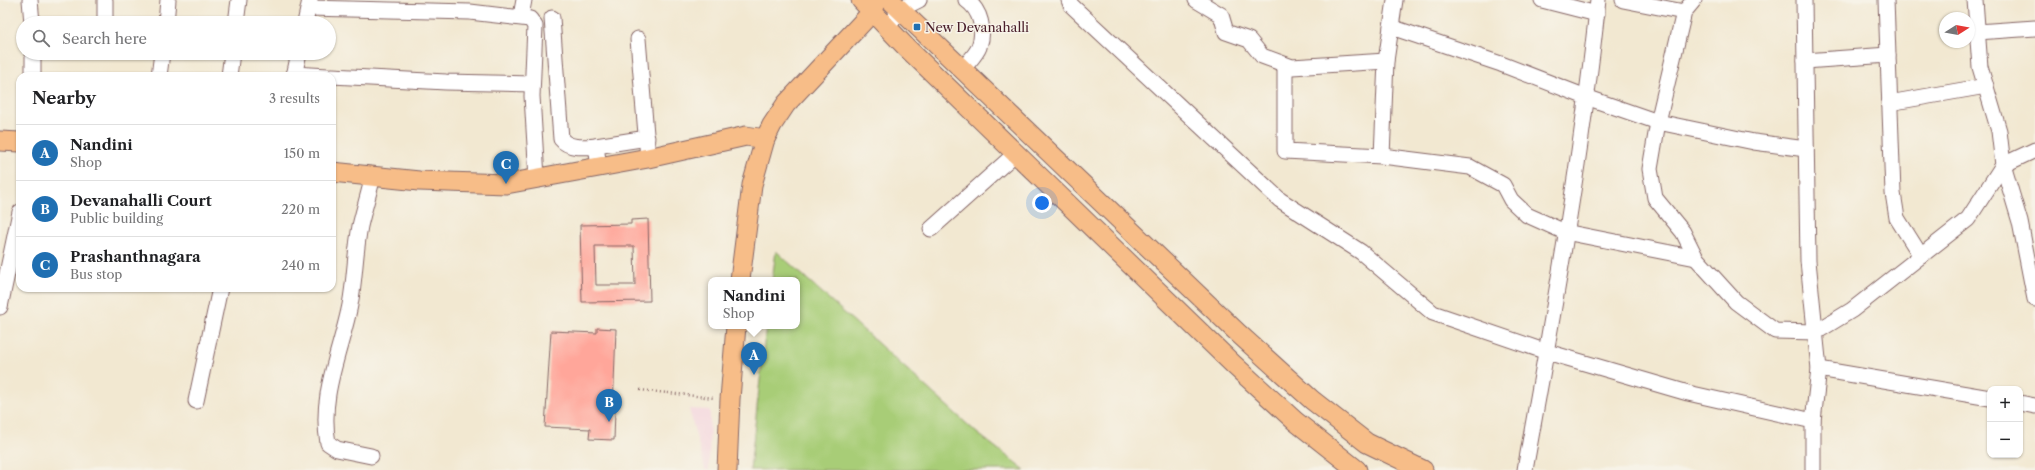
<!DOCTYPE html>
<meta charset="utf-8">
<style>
:root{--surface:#fff;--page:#f6f6f6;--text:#202124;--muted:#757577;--line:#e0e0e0;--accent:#1f6fb2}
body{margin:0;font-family:"Libre Caslon Text",serif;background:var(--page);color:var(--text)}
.controls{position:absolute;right:12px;bottom:12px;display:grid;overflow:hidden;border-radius:8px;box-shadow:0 1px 3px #0004}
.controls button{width:36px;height:36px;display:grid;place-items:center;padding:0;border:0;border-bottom:1px solid var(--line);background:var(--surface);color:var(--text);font:20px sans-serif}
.compass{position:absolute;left:1939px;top:12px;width:36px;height:36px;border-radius:50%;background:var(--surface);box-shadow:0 1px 3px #0004;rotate:79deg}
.you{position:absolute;left:1042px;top:203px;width:14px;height:14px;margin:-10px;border:3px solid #fff;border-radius:50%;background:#1a73e8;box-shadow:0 0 0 6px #1a73e833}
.badge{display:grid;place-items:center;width:26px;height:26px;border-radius:50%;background:var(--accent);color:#fff;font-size:13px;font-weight:700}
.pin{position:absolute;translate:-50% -33px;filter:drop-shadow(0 1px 2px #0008)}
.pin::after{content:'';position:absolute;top:21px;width:14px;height:12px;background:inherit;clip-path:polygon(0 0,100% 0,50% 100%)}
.popup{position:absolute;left:708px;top:277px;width:92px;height:52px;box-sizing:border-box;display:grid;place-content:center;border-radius:8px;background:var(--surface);filter:drop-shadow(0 1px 3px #0005);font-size:13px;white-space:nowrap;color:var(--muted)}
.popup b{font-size:15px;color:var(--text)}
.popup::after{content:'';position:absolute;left:50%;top:100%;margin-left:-8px;border:8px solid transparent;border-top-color:var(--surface)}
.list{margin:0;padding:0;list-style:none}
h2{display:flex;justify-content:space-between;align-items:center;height:52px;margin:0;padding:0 16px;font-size:17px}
h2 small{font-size:13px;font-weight:400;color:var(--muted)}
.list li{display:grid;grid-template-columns:26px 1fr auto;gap:12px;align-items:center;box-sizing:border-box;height:56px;padding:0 16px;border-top:1px solid var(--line)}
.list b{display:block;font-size:15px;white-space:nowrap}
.list p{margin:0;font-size:13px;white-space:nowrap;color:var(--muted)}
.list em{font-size:13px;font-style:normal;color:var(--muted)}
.icon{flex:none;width:22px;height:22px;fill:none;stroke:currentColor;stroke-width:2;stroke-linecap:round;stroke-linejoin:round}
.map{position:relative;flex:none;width:2035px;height:470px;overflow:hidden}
.search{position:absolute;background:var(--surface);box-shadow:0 1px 3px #0004;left:16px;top:16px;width:320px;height:44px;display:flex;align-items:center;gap:10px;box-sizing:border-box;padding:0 14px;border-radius:22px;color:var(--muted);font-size:15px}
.panel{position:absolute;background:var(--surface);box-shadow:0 1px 3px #0004;left:16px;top:72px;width:320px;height:220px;border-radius:12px}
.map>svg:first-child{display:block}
</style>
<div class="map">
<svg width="2035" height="470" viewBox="0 0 2035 470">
<rect width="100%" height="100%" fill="#f7f3e8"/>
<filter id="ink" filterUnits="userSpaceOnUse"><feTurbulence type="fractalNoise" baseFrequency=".025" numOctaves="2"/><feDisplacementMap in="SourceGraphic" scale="8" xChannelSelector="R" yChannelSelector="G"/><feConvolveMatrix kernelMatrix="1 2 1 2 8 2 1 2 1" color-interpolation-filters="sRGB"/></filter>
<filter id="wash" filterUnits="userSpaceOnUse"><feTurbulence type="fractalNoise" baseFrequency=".012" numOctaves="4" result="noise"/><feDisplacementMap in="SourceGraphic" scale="16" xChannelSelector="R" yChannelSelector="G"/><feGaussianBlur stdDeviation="0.9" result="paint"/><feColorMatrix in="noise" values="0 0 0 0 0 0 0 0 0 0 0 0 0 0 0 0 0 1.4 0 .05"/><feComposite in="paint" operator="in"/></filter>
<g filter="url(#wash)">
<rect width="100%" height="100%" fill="#f2e8d1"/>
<!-- built -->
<path fill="#f4cfdc" d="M 689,409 L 710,410 L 709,470 L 705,470 Z"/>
<!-- green -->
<path fill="#a8cd77" stroke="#797651" d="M 776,251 L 977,433 L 1025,470 L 750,470 L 766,326 L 797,326 L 797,280 L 772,280 Z"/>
<g id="blocks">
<!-- building -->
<g fill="#ffa69a" fill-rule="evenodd">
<path d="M 648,219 L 650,301 L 582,302 L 580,225 L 631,224 L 631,220 ZM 595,246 L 634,246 L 635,285 L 596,285 Z"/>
<path d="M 597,328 L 616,329 L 613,410 L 615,410 L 614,440 L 589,439 L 590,429 L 545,427 L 551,331 L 597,333 Z"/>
</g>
</g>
</g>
<g filter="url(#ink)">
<use href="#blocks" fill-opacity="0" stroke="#856565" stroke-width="1"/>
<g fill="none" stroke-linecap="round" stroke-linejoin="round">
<!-- minor casing -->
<g stroke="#856565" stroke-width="17">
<g id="minor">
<path d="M 30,0 L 32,23"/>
<path d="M 105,0 L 105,23"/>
<path d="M 1069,0 L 1071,5 L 1280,200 L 1361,252 L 1433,313 L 1547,352 L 1688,393 L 1813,421"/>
<path d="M 1196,0 L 1221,15 L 1226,32 L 1249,40 L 1262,56 L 1292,67 L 1386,61"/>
<path d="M 1542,0 L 1597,14"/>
<path d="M 1623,0 L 1684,12"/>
<path d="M 1694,0 L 1684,12 L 1658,122 L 1650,169 L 1655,198 L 1683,232 L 1696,258 L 1736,302 L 1775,331 L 1816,332 L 1852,310 L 1968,219 L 2003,165 L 1999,131 L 1980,67 L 1975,0"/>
<path d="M 1804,0 L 1808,261 L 1819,369 L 1813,421 L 1813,470"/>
<path d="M 1886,0 L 1893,193 L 1897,218 L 1921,256"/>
<path d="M 309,8 L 470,12 L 530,19 L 535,26 L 532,96 L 537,178"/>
<path d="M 521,16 L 524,0"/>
<path d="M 552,18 L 561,139 C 569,149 584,147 596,146 L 599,167"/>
<path d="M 166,23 L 168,0"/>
<path d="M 236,23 L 239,0"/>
<path d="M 305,23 L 310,0"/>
<path d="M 1391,27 L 1501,64 L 1586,97 L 1658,122 L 1754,142 L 1806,149"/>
<path d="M 888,28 L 899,10 L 919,0"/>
<path d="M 1977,32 L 2035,28"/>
<path d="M 638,39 L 648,158"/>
<path d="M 33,53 L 33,76"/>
<path d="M 1805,61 L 1888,55"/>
<path d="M 1285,65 L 1285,151 L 1382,156 L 1470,167 L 1503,185 L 1511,200 L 1527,215 L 1565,232 L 1696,258"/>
<path d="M 962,70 C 967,63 976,55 979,47 C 985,30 981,10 966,0"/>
<path d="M 294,74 L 328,76"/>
<path d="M 159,76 L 162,53"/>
<path d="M 229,76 L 232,53"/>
<path d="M 294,76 L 299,53"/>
<path d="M 332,76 L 446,82 L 532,84"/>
<path d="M 1889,103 L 1986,86"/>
<path d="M 596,146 L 647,138"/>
<path d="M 2035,150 L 2003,165 L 2020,222 L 2035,299"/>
<path d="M 1382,156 L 1386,61 L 1395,0"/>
<path d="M 931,229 L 1016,153"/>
<path d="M 0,307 L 20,212"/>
<path d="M 1819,369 L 1990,398"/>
<path d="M 196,401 L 220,288"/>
<path d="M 2020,403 L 2035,406"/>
<path d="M 371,456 L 337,449 L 328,443 C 319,395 341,351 350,305 C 355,279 355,252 360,226 C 364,209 369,193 373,176"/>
<path d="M 1525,470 C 1553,315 1582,156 1598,0"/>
</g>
</g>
<!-- major casing -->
<g stroke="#856565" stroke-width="21">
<g id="major">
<path d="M 861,0 L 906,47 L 1234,365 L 1295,421 L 1357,470"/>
<path d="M 890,0 L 1239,334 L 1312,400 L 1367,443 L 1423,470"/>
<path d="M 0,141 L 20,142"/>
<path d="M 332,172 L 419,181 L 506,184 L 648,158 L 746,136 L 765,139"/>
<path d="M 740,280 L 752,185 L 765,139 L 772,125 L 786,104 L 872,12 L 877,1"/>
<path d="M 727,470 L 730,399 L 736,326"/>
</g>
</g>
<!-- path -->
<path stroke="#856565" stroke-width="2.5" stroke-dasharray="1 3" stroke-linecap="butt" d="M 640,390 L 714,398"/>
<!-- minor -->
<use href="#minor" stroke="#fff" stroke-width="15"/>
<!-- major -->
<use href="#major" stroke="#f7bd88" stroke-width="19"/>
</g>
</g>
<!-- markers -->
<rect fill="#1f6fb2" stroke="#f7f3e8" stroke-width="1.5" x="913" y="23" width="8" height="8" rx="2"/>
<g text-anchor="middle" stroke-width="3" stroke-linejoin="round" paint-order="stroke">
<!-- poi labels -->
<g font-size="13" fill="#4a1f2b" stroke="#f7f3e8" text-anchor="start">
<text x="925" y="32">New Devanahalli</text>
</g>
</g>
</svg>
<div class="controls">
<button>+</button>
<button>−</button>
</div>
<svg class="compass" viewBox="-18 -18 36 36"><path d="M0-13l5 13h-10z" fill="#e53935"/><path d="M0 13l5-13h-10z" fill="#757577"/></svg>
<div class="you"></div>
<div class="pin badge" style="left:754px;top:375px">A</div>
<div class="popup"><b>Nandini</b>Shop</div>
<div class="pin badge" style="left:609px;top:422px">B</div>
<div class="pin badge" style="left:506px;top:184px">C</div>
<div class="search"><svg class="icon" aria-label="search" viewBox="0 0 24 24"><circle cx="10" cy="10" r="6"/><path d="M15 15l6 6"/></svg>Search here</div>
<section class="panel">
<h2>Nearby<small>3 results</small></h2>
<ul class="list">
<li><span class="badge">A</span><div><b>Nandini</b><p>Shop</p></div><em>150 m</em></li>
<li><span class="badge">B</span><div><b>Devanahalli Court</b><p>Public building</p></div><em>220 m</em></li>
<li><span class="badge">C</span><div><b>Prashanthnagara</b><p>Bus stop</p></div><em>240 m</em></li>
</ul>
</section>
</div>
